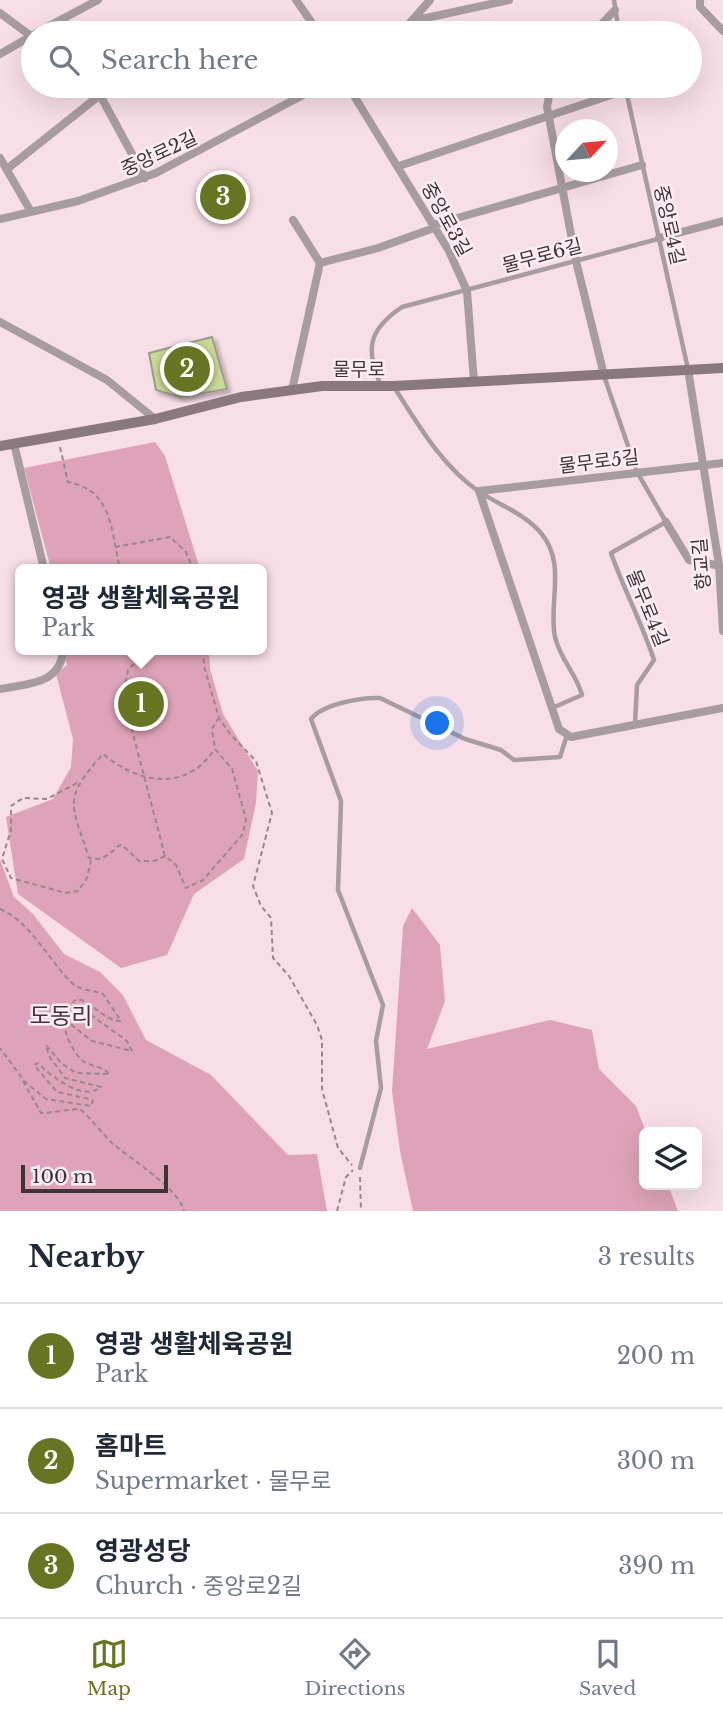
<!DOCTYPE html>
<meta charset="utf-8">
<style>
:root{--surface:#fff;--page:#f2f2f3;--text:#1f2937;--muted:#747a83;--line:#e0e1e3;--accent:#677421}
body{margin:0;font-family:"Libre Baskerville","Noto Sans KR",serif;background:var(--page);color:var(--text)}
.controls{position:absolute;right:21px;bottom:21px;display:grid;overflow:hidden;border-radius:10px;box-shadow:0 7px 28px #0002}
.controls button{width:63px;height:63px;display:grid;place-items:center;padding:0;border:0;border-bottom:2px solid var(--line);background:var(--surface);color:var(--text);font:35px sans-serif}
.compass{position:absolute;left:555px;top:119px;width:63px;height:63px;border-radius:50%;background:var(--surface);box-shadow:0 7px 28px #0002;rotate:64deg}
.scale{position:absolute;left:21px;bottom:18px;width:147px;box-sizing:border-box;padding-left:7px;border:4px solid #3f3539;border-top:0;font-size:19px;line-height:24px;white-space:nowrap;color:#3f3539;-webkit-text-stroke:5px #feeef3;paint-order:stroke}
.you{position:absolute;left:438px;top:724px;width:24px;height:24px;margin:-18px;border:5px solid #fff;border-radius:50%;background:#1a73e8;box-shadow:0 0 0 10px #1a73e833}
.badge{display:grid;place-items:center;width:46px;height:46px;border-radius:50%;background:var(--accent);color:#fff;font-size:23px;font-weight:700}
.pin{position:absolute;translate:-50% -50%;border:4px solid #fff;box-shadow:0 2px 7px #0006}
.popup{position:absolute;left:15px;top:564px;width:252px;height:91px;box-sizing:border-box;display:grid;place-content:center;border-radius:10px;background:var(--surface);filter:drop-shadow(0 2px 5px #0005);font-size:23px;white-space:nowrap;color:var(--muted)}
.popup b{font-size:26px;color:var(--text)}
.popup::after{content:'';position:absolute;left:50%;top:100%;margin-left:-14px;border:14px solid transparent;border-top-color:var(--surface)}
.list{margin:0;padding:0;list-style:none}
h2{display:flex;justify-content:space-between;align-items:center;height:91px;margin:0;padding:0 28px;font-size:30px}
h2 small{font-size:23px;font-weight:400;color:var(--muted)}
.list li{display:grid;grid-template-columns:46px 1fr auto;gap:21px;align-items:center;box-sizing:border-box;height:105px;padding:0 28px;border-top:2px solid var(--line)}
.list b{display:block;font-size:26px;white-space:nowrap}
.list p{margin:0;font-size:23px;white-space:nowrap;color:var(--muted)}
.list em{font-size:23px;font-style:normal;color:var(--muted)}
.icon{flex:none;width:38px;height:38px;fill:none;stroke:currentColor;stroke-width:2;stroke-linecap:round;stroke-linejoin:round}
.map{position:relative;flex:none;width:723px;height:1211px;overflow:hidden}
.search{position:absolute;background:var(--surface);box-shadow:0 7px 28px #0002;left:21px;right:21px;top:21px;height:77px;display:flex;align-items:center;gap:18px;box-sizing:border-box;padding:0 24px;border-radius:38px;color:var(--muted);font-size:26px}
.sheet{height:406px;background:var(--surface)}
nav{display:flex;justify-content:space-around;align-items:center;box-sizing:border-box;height:98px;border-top:2px solid var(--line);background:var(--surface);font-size:19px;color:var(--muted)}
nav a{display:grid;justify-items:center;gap:4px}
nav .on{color:var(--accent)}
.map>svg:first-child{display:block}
</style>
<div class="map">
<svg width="723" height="1211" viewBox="0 0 723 1211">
<defs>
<filter id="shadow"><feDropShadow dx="3.5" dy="3.5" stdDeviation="2" flood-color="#0004"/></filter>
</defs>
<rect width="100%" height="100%" fill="#f8dee6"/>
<!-- green -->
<g fill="#dea3b8">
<path d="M 155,442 L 165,456 L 200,569 L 51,569 L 24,468 Z"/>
<path d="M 62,650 L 209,650 L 210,669 L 223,714 L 258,771 L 256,803 L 244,859 L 194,894 L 167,955 L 121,968 L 18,894 L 6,817 L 53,799 L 71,767 L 73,739 L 56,674 L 67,665 Z"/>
<path d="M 0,859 L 14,897 L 33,914 L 64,954 L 100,972 L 123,995 L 146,1040 L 211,1075 L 288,1155 L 317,1154 L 327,1211 L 0,1211 Z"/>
<path d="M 412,908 L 440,945 L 445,1001 L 427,1049 L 550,1020 L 592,1030 L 599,1069 L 636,1106 L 646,1132 L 644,1185 L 668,1185 L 678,1211 L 413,1211 L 400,1151 L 392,1091 L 403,926 Z"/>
</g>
<!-- building -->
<path fill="#cbd996" stroke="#999e89" stroke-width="2" filter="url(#shadow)" d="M 212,337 L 227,389 L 180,397 L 156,390 L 149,353 Z"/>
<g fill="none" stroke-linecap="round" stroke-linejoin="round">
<!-- path -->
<g stroke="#99878d" stroke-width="2" stroke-dasharray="5 3.5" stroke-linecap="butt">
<path d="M 60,447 L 68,482 C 113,490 111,531 120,569"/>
<path d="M 115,547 L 170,537 L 186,552 L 193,569"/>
<path d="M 139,650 L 141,657 L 128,670 L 123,696 L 165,856 L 176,865 L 186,888 L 203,880 L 243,834 L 246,819 L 232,769 L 215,749 L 212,729 L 218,719"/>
<path d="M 203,650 L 204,666 L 219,718 L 230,734 L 256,761 L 272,813 L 253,886 L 261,906 L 271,918 L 273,958 L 289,976 L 317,1025 L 322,1040 L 322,1089 L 338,1148 L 352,1165"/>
<path d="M 77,783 L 47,799 L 23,798 L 11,806 L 11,830 L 2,859 L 11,878 L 66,893 L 78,891 L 87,878 L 91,860"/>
<path d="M 165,856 L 154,861 L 139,861 C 111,834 127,847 100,859 L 89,858 C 71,802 62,800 103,754 C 138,783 185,793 214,750"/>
<path d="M 0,909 C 31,922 49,961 72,983 C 81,991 93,990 103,994 L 121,1021 C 103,1021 94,1002 77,999 L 73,1002 L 127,1041 L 132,1051 L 92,1041 L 64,1019 C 62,1029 74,1055 83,1061 C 92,1067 102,1066 110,1074 L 76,1073 L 61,1063 L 46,1045 L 49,1056 L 65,1078 L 101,1087 C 82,1102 51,1076 38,1063 L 34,1065 L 57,1092 L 90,1099 L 93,1101 L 91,1106 L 46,1099 L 25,1082 L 0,1048"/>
<path d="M 23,1081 L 41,1113 C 51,1113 71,1109 79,1109 C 84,1110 106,1138 113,1144 C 131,1159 180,1190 184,1211"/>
<path d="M 360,1177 L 361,1211"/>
<path d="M 337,1211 L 346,1177 L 353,1170"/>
</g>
<!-- lane -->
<g stroke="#a79ca0" stroke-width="4.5">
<path d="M 614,0 L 619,33"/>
<path d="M 625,86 L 688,369"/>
<path d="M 604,376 L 637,472 L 666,522 L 611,553 C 624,590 642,623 654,660 L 637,685 L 635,724"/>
<path d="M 381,386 C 365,349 368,330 402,307 L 658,239"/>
<path d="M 394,387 C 418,424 441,465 478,491 C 499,505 524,513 541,533 C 567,564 548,603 555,637 C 560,659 577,675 582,695 L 552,708"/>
<path d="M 360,1168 L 381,1088 L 376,1041 L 383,1005 L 338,890 L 341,801 L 311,719 C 323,704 361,697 380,698 L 465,739 L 501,750 L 514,760 L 560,757 L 567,735"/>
</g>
<!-- street -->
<g stroke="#a79ca0" stroke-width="8">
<path d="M 296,0 L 319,33"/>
<path d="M 700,0 L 700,7 L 723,31"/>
<path d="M 0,13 L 31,36"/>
<path d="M 412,21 L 509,0"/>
<path d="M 58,22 L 65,33"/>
<path d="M 36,33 L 98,0"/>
<path d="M 401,33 L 430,0"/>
<path d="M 593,33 L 615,10"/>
<path d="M 0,54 L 33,35"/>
<path d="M 348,86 L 449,251 L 467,291 L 474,382"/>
<path d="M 551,86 L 547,107 L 576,261 L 604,375"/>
<path d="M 100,95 L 145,178"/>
<path d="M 0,158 L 30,210"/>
<path d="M 399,166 L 626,90"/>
<path d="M 7,169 L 100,95 L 95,86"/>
<path d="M 0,219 L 78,201 L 156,173 L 320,86"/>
<path d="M 293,220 L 320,263"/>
<path d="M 433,225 L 642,165"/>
<path d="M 659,238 L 723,221"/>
<path d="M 0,322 L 107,380 L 155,419"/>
<path d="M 688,369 L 719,565 L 723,631"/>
<path d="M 292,390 L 320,263 L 378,248 L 434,228"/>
<path d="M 14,444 L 44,569"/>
<path d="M 723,463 L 479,491 L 559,729 L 571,737 L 723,708"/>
<path d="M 666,522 L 689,560 L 721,566"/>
<path d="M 0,689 C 28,684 61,684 63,650"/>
</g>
<!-- secondary -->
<path stroke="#89797e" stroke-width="10" d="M 0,446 L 155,419 L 241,397 L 322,386 L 394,386 L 723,368"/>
</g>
<g text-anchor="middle" stroke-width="5" stroke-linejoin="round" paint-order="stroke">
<!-- street labels -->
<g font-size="19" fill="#3f3539" stroke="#feeef3">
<text transform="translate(159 153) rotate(-25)" y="7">중앙로2길</text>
<text transform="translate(447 219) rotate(61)" y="7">중앙로3길</text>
<text transform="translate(670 225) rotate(77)" y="7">중앙로4길</text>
<text transform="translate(542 255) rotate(-15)" y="7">물무로6길</text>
<text x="359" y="376">물무로</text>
<text transform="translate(599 461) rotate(-7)" y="7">물무로5길</text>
<text transform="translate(701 564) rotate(-95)" y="7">향교길</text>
<text transform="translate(648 608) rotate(68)" y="7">물무로4길</text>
</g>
<!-- quarter labels -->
<g font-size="23" fill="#453239" stroke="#feeef3">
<text x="61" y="1024">도동리</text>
</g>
</g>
</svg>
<div class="controls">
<button><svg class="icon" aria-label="layers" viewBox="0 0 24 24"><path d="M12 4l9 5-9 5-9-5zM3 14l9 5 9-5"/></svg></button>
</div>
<svg class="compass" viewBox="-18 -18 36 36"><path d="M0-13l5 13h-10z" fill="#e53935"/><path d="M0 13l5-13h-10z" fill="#747a83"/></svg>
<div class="scale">100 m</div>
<div class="you"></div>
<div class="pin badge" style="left:141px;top:704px">1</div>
<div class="popup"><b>영광 생활체육공원</b>Park</div>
<div class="pin badge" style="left:187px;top:369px">2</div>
<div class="pin badge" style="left:223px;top:197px">3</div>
<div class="search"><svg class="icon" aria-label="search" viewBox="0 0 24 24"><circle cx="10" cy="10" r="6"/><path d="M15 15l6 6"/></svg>Search here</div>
</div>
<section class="sheet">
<h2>Nearby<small>3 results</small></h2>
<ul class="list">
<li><span class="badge">1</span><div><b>영광 생활체육공원</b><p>Park</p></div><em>200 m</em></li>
<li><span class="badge">2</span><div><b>홈마트</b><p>Supermarket · 물무로</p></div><em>300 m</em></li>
<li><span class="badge">3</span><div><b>영광성당</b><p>Church · 중앙로2길</p></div><em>390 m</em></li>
</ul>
</section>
<nav>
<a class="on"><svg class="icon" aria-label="map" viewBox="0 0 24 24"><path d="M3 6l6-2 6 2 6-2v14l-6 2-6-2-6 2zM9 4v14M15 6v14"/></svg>Map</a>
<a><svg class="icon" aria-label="directions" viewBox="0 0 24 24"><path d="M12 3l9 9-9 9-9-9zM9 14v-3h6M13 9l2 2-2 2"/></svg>Directions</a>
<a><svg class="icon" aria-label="saved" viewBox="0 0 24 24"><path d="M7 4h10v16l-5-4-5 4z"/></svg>Saved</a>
</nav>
